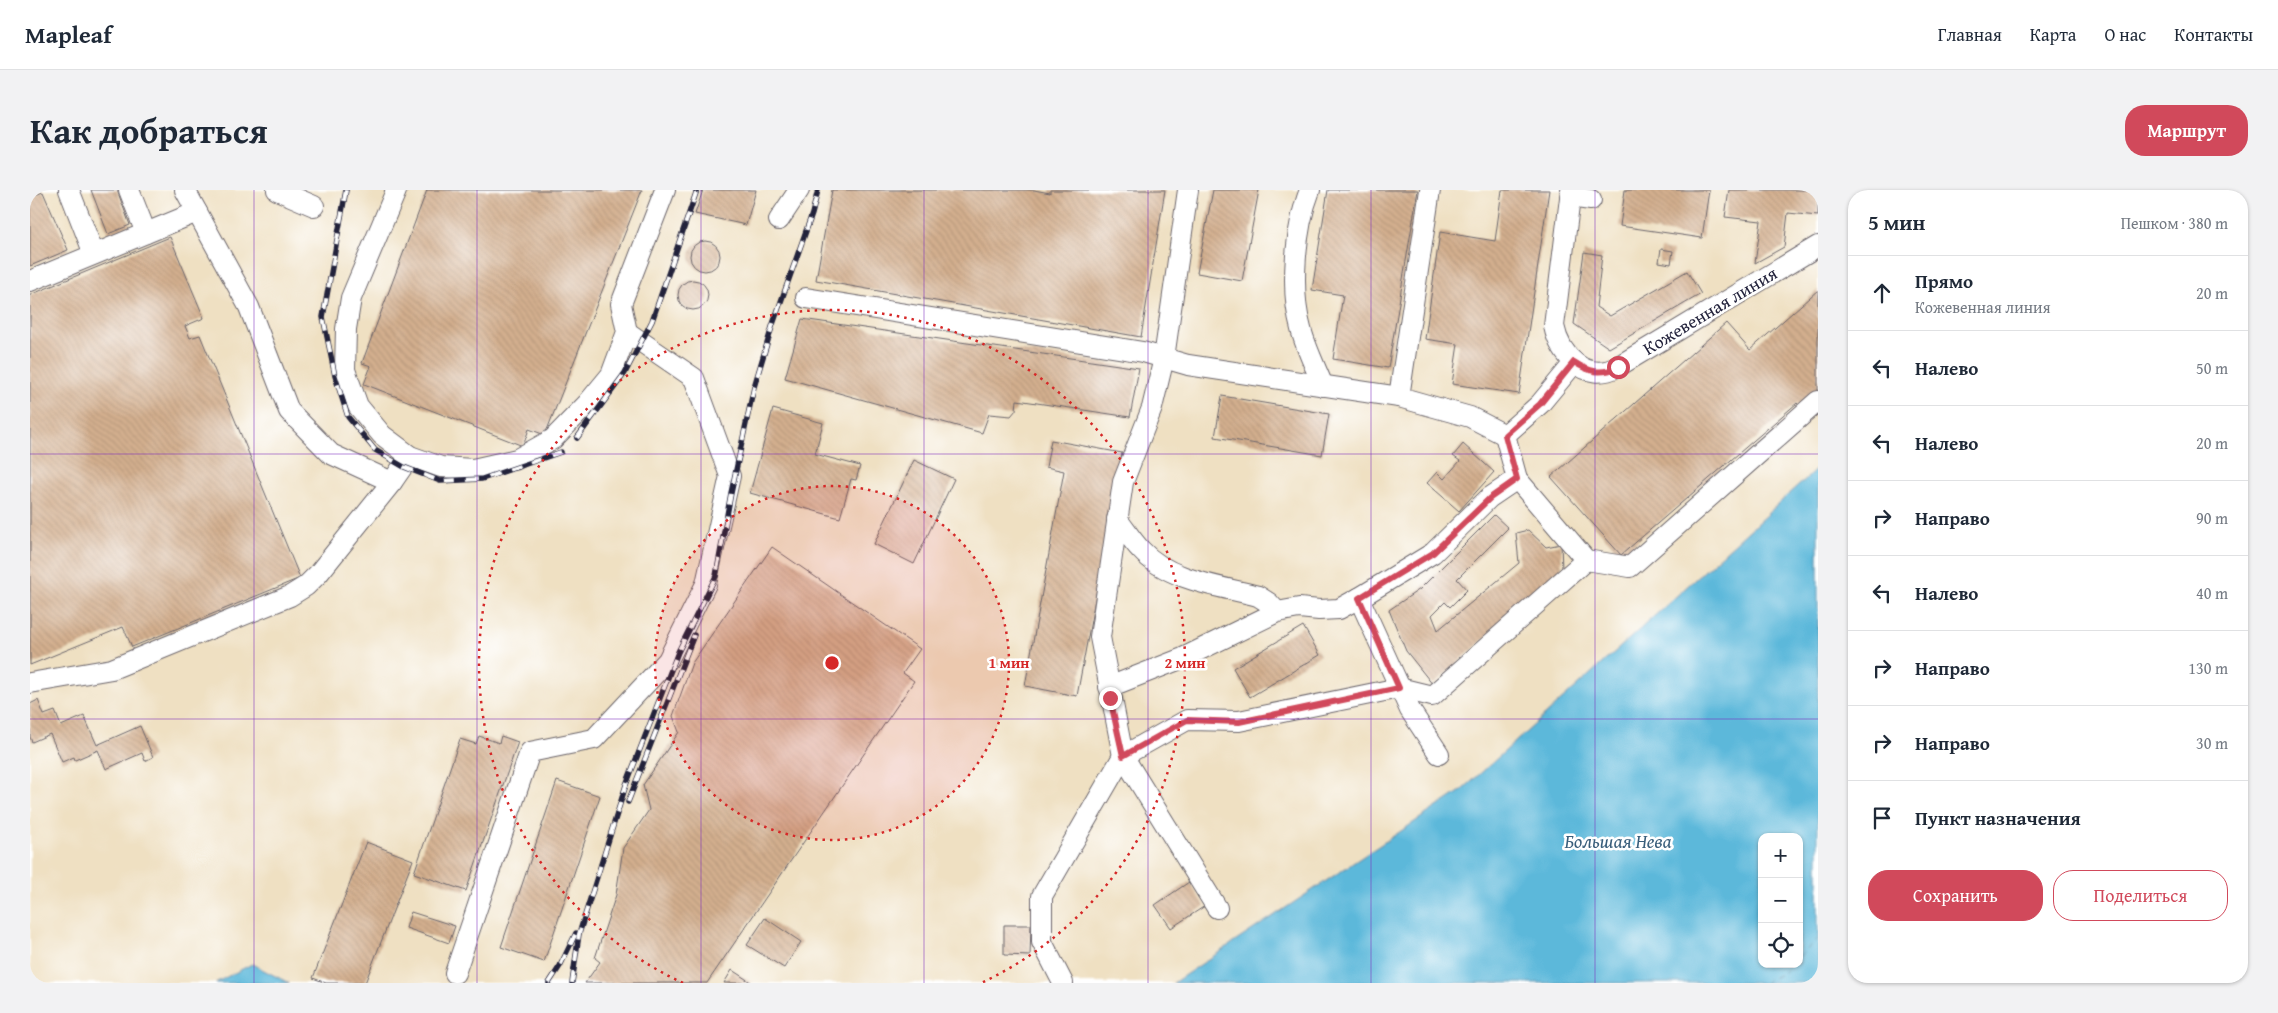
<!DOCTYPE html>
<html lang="ru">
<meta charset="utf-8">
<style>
:root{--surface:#fff;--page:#f2f2f3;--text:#1f2937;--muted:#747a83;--line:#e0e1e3;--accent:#d1495b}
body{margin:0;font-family:"Gentium Book Plus",serif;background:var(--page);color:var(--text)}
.controls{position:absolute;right:15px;bottom:15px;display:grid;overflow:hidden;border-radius:10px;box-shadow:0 1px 4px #0004}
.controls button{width:45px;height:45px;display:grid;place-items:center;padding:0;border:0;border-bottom:1px solid var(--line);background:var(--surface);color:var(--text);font:25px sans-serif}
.stop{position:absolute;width:15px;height:15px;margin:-11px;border:4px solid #d1495b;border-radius:50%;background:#fff}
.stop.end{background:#d1495b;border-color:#fff;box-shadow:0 1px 5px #0008}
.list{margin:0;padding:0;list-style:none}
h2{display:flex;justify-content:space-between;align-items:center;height:65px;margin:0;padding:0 20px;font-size:21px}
h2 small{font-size:16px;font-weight:400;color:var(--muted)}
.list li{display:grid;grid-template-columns:32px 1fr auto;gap:15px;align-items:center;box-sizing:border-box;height:75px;padding:0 20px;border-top:1px solid var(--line)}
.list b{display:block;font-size:19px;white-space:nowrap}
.list p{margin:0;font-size:16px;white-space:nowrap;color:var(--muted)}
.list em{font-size:16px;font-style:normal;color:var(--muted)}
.actions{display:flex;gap:10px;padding:15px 20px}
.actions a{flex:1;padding:11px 0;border:1px solid var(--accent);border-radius:20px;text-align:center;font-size:18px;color:var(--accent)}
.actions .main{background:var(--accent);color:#fff}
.icon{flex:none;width:28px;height:28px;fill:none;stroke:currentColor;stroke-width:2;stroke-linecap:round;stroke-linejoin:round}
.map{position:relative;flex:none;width:1788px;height:793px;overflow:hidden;border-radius:20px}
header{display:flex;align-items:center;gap:30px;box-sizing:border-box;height:70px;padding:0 25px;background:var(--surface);border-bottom:1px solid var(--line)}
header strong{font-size:24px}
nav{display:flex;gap:28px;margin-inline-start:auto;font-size:18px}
.intro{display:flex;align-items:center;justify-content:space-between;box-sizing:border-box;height:120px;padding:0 30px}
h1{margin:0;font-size:35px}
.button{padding:12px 22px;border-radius:20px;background:var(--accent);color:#fff;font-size:18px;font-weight:700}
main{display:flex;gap:30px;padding:0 30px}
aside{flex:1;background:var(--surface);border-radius:20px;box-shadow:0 1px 4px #0004}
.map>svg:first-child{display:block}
</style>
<header>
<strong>Mapleaf</strong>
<nav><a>Главная</a><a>Карта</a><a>О нас</a><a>Контакты</a></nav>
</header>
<div class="intro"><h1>Как добраться</h1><a class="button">Маршрут</a></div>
<main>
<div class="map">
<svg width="1788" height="793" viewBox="0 0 1788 793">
<defs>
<pattern id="building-back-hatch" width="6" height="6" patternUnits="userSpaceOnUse" patternTransform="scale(1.25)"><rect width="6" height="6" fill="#d3af8e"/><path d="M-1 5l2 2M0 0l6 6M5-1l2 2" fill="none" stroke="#b5967b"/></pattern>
</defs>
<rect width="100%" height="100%" fill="#fff"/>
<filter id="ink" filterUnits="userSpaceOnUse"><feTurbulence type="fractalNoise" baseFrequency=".02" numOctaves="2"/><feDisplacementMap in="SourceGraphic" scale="10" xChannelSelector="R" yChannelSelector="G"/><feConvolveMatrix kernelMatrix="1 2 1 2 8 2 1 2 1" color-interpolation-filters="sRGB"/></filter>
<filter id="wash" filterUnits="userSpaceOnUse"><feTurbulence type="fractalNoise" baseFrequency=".0096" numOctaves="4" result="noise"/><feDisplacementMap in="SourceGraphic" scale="20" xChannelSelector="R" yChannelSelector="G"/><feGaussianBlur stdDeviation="1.12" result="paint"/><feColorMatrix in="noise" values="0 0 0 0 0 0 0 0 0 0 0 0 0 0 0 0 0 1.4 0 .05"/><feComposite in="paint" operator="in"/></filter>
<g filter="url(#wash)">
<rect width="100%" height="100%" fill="#efe0c2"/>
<!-- water -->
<g fill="#5cb8da" stroke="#3f6d8a" fill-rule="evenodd">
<path d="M 1788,278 L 1788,793 L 1143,793 L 1431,601 ZM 1732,647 L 1769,647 L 1769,774 L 1732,774 Z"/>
<path d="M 222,774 L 259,793 L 185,793 Z"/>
</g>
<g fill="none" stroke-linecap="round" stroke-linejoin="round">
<!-- ferry -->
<g stroke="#395e7b" stroke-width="1" stroke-dasharray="6 5" stroke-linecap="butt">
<path d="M 1769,767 L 1788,749"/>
<path d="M 1734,793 L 1754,782 L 1762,774"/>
</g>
</g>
<g id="blocks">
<!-- building -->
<g fill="url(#building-back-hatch)">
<path d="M 61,0 L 87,0 L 100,35 L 78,44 Z"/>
<path d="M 397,0 L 612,0 L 515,245 L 499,239 L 493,256 L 334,194 L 341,176 L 332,173 Z"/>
<path d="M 673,0 L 726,0 L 716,35 L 665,24 Z"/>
<path d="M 802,0 L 1004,0 L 1020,3 L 1020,0 L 1135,0 L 1111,147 L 786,90 Z"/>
<path d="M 1183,0 L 1229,0 L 1212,91 L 1167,83 Z"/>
<path d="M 1298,0 L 1388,0 L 1358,178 L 1303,169 L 1313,105 L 1282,100 Z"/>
<path d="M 1472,0 L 1519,0 L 1489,204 L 1422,194 L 1428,154 L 1395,149 L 1410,42 L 1465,51 Z"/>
<path d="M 1595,0 L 1679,0 L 1672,48 L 1590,36 Z"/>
<path d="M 1699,0 L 1788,0 L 1788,26 L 1758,23 L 1754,57 L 1725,73 L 1731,31 L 1695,27 Z"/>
<path d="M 13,2 L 38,60 L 0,76 L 0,7 Z"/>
<path d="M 140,47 L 174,128 L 155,136 L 160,148 L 170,145 L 270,388 L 102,457 L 93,437 L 0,475 L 0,105 Z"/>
<circle cx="675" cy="66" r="15"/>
<path d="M 1631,59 L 1643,61 L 1641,74 L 1629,72 Z"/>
<path d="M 1554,62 L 1572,65 L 1566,117 L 1580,126 L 1657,81 L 1671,104 L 1579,158 L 1544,134 Z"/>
<circle cx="663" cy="105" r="15"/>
<path d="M 1788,100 L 1788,200 L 1770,216 L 1767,213 L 1591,365 L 1521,287 L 1696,133 L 1720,160 Z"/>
<path d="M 772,129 L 1109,178 L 1100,227 L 987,210 L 986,220 L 981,226 L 959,224 L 952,243 L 755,188 Z"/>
<path d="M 1192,206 L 1299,224 L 1292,265 L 1185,247 Z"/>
<path d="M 743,219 L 793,233 L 785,264 L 830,276 L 826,290 L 821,289 L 810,328 L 720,303 Z"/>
<path d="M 1021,250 L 1092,263 L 1047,506 L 995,496 L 1034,281 L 1016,277 Z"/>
<path d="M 1433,254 L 1464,282 L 1429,321 L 1397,293 L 1407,282 L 1414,289 L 1430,271 L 1423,266 Z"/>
<path d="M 884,270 L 924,289 L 884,374 L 844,354 Z"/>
<path d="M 1464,325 L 1478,338 L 1427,389 L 1437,400 L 1420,417 L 1415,412 L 1402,425 L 1408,440 L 1489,373 L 1486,343 L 1498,340 L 1516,357 L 1531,354 L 1532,379 L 1403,495 L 1376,461 L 1359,420 L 1390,399 Z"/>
<path d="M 742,357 L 890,459 L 873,483 L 884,491 L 677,793 L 555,793 L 570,772 L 565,768 L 586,705 L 593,658 L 619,620 L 613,595 L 649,542 L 643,526 L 662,473 Z"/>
<path d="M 1273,436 L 1290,465 L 1220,507 L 1203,478 Z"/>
<path d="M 8,510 L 14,525 L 25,521 L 31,536 L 54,526 L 67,555 L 110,536 L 123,567 L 115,571 L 112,563 L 76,579 L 68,560 L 45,570 L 44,567 L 32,572 L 20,544 L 2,552 L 0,547 L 0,514 Z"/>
<path d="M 449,546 L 469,553 L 471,546 L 488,552 L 436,701 L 384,683 L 430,549 L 446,554 Z"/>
<path d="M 527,591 L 570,606 L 514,772 L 471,757 Z"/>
<path d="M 336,652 L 383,670 L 335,793 L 296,793 L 283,788 Z"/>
<path d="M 1159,692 L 1175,716 L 1141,738 L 1125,715 Z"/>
<path d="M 381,722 L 425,736 L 419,753 L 376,738 Z"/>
<path d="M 735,728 L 771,752 L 754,778 L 717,755 Z"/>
<path d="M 974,735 L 1001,735 L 1000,766 L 974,765 Z"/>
<path d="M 702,780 L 722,793 L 694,793 Z"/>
</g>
</g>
</g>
<g filter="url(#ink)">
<use href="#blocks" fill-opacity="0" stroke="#6a646a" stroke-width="1"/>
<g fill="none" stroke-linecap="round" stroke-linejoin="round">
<!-- minor casing -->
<g stroke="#6a646a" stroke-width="22">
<g id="minor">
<path d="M 39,0 L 64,64"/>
<path d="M 99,0 L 116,43"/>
<path d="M 155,0 L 219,117 L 259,221 L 301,264 L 362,292 L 380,266"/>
<path d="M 247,0 L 284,16"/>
<path d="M 365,0 L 366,1 L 321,108 L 316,139 L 315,180 L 328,216 L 352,245 L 380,266 L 411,277 L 443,279 L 487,269 L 523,249 L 557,214 L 581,185 L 597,142 L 591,114 L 635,0"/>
<path d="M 1158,0 L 1134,168 L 1122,218 L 1093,292 L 1070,447 L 1093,566 L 1187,718"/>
<path d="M 1280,0 C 1265,38 1260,100 1271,139 C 1276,159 1286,178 1293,196"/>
<path d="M 1541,0 L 1524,136 C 1530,166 1556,193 1587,177 L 1788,56"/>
<path d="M 1540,7 L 1561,10"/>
<path d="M 749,30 L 769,0"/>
<path d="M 0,91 L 167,22"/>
<path d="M 776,108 L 1113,162 L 1158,175 L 1369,207 L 1440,227 L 1475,245 L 1510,214 L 1544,173"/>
<path d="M 1369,207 L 1400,0"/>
<path d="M 1475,245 L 1487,289 L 1556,370 L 1600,377 L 1788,211"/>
<path d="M 1087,329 C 1095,339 1102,351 1111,360 C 1139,391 1190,396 1228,406 L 1239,413 L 1247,422"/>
<path d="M 0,493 L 82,479 L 260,406 L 276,396 L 288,384 L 362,292"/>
<path d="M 1079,497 L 1153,468 L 1247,422 L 1269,418 L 1289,420 L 1309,419 L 1329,408"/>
<path d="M 1409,564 L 1380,520 L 1329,408 L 1403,363 L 1459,308 L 1487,289"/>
<path d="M 425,783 L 500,562 L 564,549 L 638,470 L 676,394 L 700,286 L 664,188 L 597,142"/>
<path d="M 1033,793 L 1012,752 L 1012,706 L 1093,566 L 1157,530 L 1209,531 L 1369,498 L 1402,506 L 1556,370"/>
</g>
</g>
<!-- minor -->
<use href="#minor" stroke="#fff" stroke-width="20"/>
<!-- rail casing -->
<g stroke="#22223b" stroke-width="5.5">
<g id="rail">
<path d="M 316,0 L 293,127 L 305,186 L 318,227 L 345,260 L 374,277 L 410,291 L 452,289 L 531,262"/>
<path d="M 547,248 L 595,183 L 622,131 L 667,0"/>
<path d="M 598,612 L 664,445"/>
<path d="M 519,793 L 530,776 L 546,743"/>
<path d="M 542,793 L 549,744 L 596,595 L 648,462 L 686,386 L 701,303 L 724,197 L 742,137 L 782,24 L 788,0"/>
</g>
</g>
<!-- rail -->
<use href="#rail" stroke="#fff" stroke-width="4" stroke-dasharray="11" stroke-linecap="butt"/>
</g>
</g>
<g fill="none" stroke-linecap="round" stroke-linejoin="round" filter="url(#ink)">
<!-- route -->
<path stroke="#d1495b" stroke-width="6" d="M 1080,508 L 1093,566 L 1157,530 L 1209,532 L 1369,498 L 1329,408 L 1403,363 L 1460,308 L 1487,289 L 1475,245 L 1510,214 L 1544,172 C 1559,182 1571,185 1588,177"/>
</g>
<!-- grid -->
<path fill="none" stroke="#7b2cbf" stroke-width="1" stroke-opacity="0.55" d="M 224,0 L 224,793M 447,0 L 447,793M 671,0 L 671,793M 894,0 L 894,793M 1118,0 L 1118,793M 1341,0 L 1341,793M 1565,0 L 1565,793M 0,264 L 1788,264M 0,529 L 1788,529"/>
<!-- distance rings -->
<circle cx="802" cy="473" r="177" fill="#d62828" fill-opacity=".12"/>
<g fill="none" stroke="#d62828" stroke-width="2.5" stroke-dasharray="2.5 5">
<circle cx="802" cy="473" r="177"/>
<path d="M653 793A353 353 0 1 1 951 793"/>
</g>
<g text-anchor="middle" stroke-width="5" stroke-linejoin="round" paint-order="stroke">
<!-- street labels -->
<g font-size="18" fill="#22223b" stroke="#fff">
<text transform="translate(1680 121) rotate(-31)" y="6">Кожевенная линия</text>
</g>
<!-- water labels -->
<g font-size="19" font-style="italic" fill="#395e7b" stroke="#fff">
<text x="1588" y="658">Большая Нева</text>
</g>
</g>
<circle cx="802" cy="473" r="8" fill="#d62828" stroke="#fff" stroke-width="2.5"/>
<g font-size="15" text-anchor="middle" font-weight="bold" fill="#d62828" stroke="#fff" stroke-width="5" stroke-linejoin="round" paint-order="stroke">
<text x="979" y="478">1 мин</text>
<text x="1155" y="478">2 мин</text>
</g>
</svg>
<div class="controls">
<button>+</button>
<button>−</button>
<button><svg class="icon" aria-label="locate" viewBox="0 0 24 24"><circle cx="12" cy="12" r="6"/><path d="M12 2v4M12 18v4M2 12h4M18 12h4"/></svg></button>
</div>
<div class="stop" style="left:1588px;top:177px"></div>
<div class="stop end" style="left:1080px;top:508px"></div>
</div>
<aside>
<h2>5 мин<small>Пешком · 380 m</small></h2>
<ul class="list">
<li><svg class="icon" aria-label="ahead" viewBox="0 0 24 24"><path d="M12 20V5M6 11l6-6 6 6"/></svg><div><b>Прямо</b><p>Кожевенная линия</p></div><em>20 m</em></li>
<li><svg class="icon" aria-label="left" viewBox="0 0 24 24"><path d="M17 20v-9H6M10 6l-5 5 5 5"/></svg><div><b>Налево</b></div><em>50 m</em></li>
<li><svg class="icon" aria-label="left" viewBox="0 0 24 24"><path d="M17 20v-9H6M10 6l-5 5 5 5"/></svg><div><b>Налево</b></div><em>20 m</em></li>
<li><svg class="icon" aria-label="right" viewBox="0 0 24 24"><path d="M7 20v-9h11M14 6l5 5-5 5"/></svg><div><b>Направо</b></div><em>90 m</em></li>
<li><svg class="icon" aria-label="left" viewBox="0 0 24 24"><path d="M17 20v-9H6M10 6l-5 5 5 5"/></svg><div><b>Налево</b></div><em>40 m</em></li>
<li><svg class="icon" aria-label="right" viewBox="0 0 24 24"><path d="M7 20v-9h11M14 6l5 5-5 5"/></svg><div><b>Направо</b></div><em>130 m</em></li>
<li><svg class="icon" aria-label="right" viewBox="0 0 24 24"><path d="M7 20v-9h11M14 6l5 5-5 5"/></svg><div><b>Направо</b></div><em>30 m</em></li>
<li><svg class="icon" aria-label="arrive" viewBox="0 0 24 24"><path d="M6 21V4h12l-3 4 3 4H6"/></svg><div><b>Пункт назначения</b></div></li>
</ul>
<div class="actions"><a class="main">Сохранить</a><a>Поделиться</a></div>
</aside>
</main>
